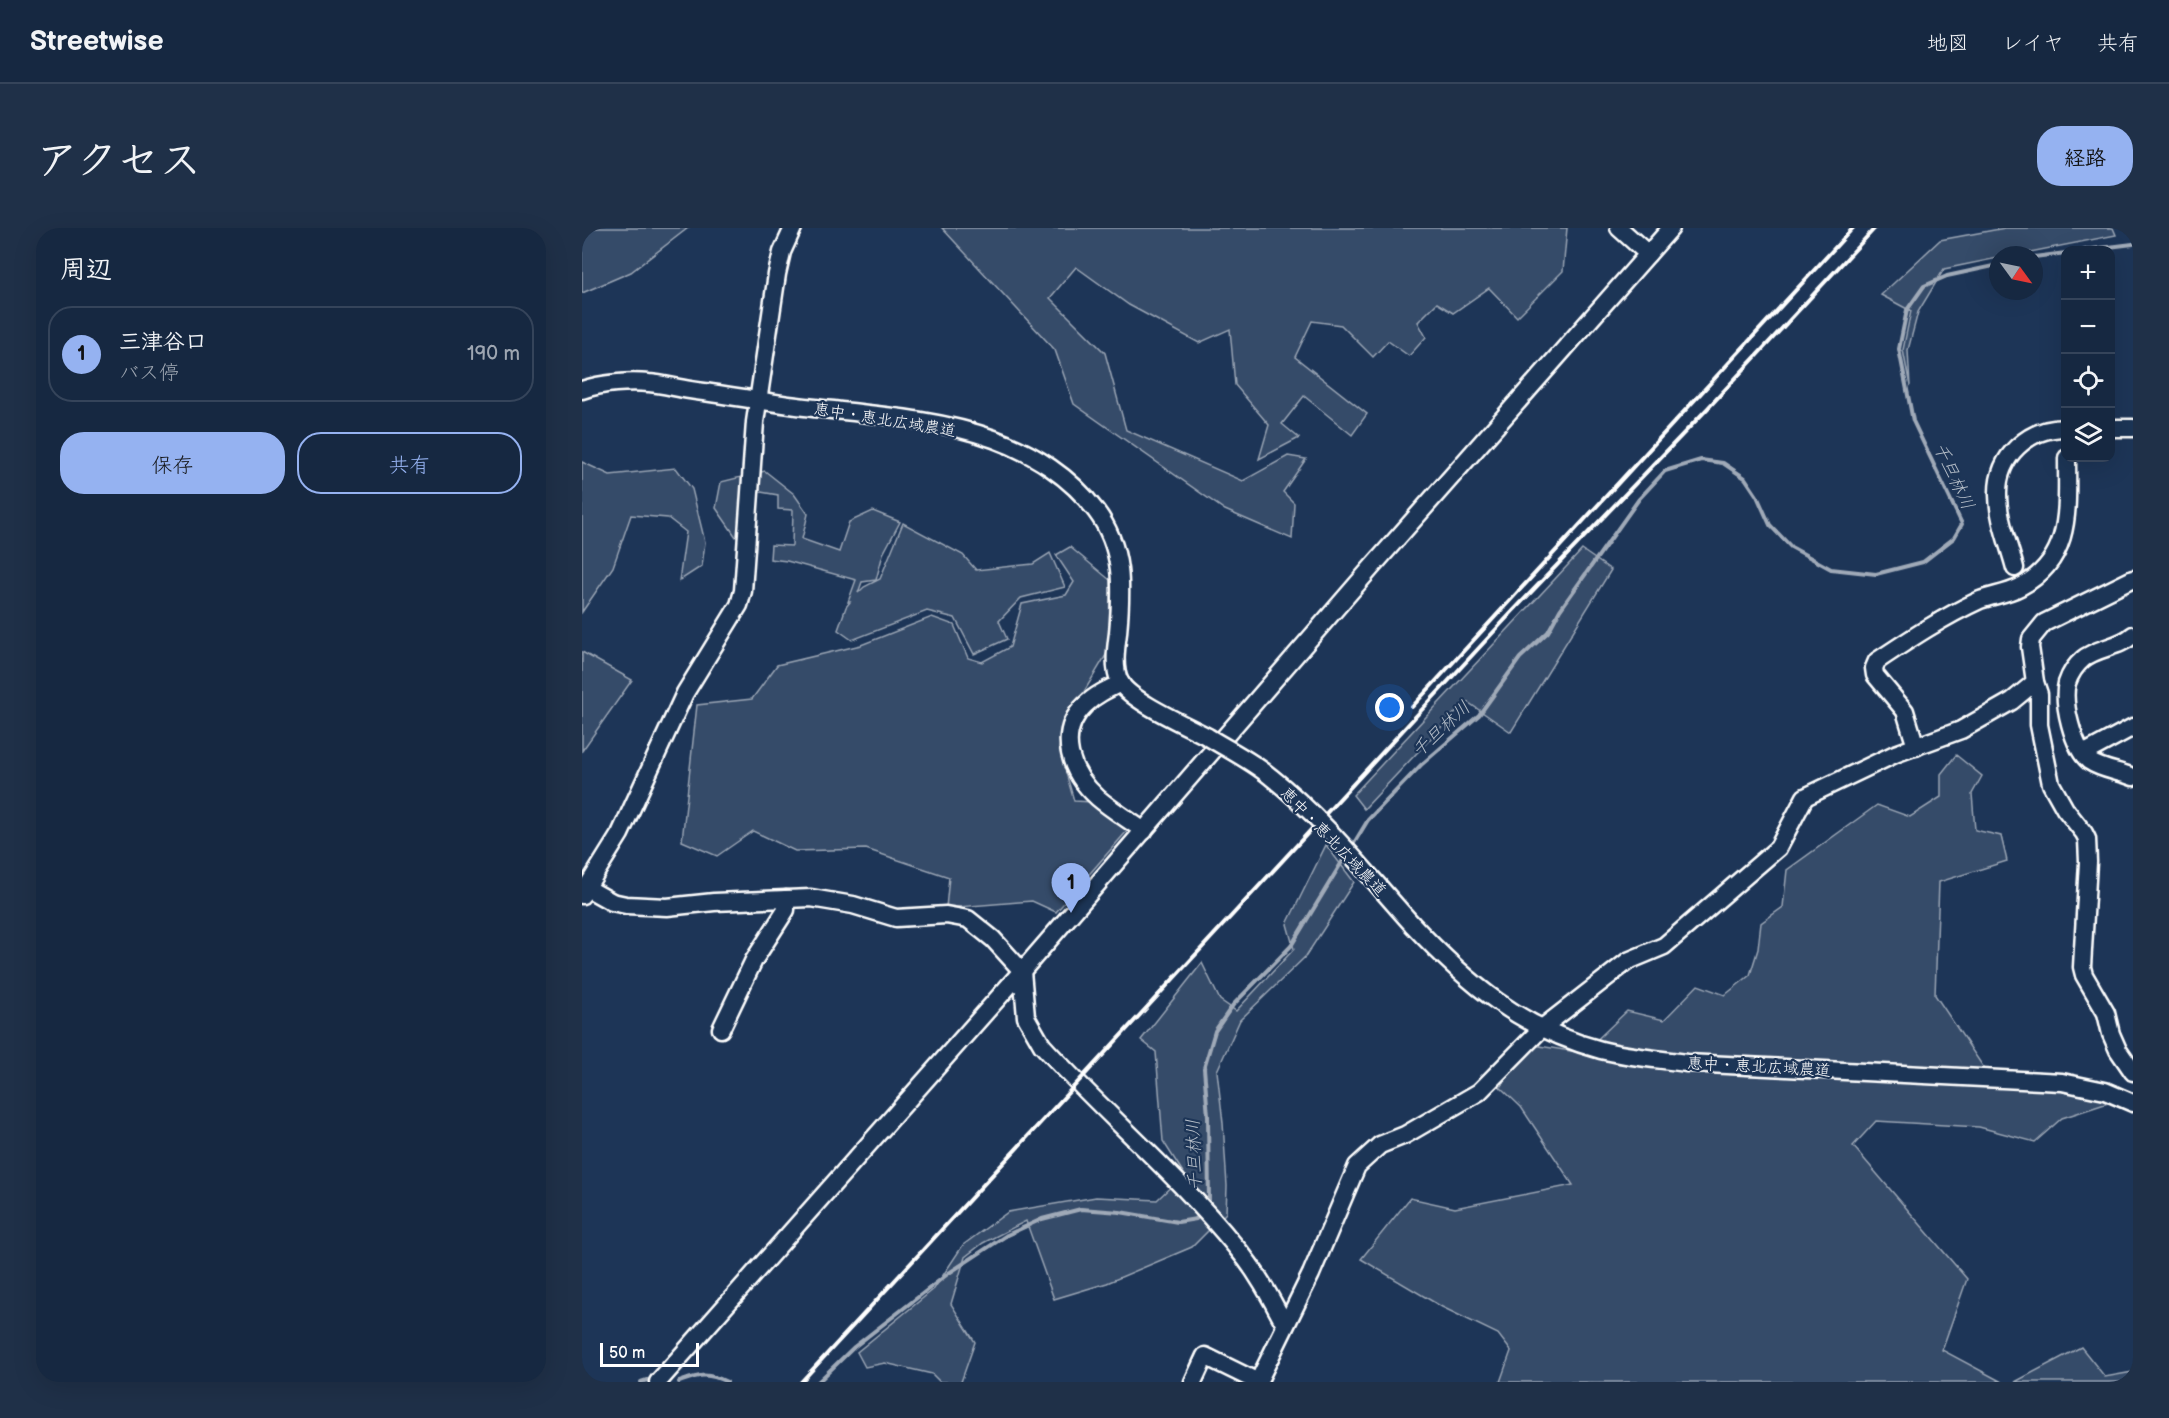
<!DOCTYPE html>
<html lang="ja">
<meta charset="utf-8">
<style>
:root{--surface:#162841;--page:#1f3048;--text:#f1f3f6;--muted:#9ea6b1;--line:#35445a;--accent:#95b2f1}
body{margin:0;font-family:"Balsamiq Sans","Klee One",sans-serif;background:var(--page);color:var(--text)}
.controls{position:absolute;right:18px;top:18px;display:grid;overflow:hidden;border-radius:12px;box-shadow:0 6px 24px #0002}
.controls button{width:54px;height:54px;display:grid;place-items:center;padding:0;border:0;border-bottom:2px solid var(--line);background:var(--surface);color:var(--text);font:30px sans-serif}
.compass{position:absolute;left:1407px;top:18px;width:54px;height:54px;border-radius:50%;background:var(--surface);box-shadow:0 6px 24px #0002;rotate:123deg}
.scale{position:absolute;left:18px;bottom:15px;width:99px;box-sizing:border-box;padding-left:6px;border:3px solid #fff;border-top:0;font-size:16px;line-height:21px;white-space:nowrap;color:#fff;-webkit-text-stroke:4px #1d3557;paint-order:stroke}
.you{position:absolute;left:808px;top:480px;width:21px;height:21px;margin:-15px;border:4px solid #fff;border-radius:50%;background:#1a73e8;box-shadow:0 0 0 9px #1a73e833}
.badge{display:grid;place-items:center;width:39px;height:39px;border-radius:50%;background:var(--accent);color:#111;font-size:20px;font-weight:700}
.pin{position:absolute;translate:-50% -50px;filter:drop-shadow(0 2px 3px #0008)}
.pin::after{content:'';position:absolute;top:32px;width:21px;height:18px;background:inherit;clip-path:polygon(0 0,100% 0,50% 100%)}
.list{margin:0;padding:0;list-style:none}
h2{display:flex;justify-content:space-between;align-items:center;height:78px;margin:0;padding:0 24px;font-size:26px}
h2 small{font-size:20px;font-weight:400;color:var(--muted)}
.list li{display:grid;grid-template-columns:39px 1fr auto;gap:18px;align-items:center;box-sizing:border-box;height:96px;margin:0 12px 12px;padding:0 12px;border:2px solid var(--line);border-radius:24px}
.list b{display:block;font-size:22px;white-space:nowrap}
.list p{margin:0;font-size:20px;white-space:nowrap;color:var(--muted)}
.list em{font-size:20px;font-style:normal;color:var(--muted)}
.actions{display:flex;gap:12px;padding:18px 24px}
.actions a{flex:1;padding:14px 0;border:2px solid var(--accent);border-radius:24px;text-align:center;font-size:21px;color:var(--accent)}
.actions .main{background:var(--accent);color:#111}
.icon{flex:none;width:33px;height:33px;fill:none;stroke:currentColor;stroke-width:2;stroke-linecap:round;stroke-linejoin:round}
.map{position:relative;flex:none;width:1551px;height:1154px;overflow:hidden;border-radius:24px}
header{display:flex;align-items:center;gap:36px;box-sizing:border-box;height:84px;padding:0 30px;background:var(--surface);border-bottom:2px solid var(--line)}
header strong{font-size:28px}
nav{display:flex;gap:33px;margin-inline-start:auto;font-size:21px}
.intro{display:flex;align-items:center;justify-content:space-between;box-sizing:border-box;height:144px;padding:0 36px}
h1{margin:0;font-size:42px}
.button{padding:15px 27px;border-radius:24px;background:var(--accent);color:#111;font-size:21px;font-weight:700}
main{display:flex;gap:36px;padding:0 36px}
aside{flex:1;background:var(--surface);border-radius:24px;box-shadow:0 6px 24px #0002}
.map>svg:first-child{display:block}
</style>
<header>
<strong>Streetwise</strong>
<nav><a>地図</a><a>レイヤ</a><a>共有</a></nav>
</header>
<div class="intro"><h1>アクセス</h1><a class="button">経路</a></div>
<main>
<aside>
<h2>周辺<small></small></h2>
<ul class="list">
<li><span class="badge">1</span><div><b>三津谷口</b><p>バス停</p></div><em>190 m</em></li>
</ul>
<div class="actions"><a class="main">保存</a><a>共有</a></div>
</aside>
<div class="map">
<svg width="1551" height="1154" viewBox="0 0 1551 1154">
<rect width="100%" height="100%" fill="#1d3557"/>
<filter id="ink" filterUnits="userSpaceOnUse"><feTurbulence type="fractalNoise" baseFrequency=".0167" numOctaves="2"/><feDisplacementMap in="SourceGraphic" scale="12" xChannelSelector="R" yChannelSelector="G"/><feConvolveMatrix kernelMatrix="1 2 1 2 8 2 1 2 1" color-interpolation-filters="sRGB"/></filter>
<g filter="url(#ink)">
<!-- green -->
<g fill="#364b69" stroke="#9aa5b4" stroke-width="1.5">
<path d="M 0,0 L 106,0 L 49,44 L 0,65 Z"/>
<path d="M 360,0 L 985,0 L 981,43 L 935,89 L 907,60 L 871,85 L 855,75 L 836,94 L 844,109 L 827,128 L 806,113 L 791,129 L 759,97 L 730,93 L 713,129 L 785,186 L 770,207 L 722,168 L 700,196 L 717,210 L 677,231 L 687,197 L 653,157 L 648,101 L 617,115 L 547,77 L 494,39 L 468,70 L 523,125 L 544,202 L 661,253 L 706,228 L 724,231 L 701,264 L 712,275 L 710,311 L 643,282 L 492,176 L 473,122 Z"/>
<path d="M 1423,0 L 1531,0 L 1534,7 L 1433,27 L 1416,27 L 1416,30 L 1362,41 L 1336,84 L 1326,122 L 1328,158 L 1321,122 L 1329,83 L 1299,67 L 1358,12 Z"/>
<path d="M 0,234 L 28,247 L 94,240 L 110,261 L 123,314 L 120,338 L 97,353 L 104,304 L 86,290 L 49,287 L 31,339 L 0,384 Z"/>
<path d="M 183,243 L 212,266 L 226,286 L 220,311 L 257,324 L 267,294 L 291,283 L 318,294 L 301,326 L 294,352 L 280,354 L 276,365 L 282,359 L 298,351 L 321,295 L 381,327 L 394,342 L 451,336 L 468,325 L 483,359 L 439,370 L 417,393 L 425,411 L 392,426 L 373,390 L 345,383 L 270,412 L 256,402 L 264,379 L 268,374 L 266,374 L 274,352 L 205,333 L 188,331 L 189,317 L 210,318 L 211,282 L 196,281 L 196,267 L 167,262 L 164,309 L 154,309 L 134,280 L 139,254 Z"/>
<path d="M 488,319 L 528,352 L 527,422 L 488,487 L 477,520 L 492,573 L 512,574 L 545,603 L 474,684 L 450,673 L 364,680 L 367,649 L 284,621 L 213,623 L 171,603 L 135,628 L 100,613 L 115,477 L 170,471 L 195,437 L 279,417 L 350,389 L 372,397 L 386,430 L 400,434 L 428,419 L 440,376 L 484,367 L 492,354 L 474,327 Z"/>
<path d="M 1000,322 L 1029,342 L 929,504 L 884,473 L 782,581 L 771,567 Z"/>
<path d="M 0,424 L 50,452 L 0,523 Z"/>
<path d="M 1374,527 L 1400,548 L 1390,566 L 1393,602 L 1419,608 L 1425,633 L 1357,654 L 1353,767 L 1414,858 L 1483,860 L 1529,874 L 1480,890 L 1453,914 L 1397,899 L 1294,893 L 1271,918 L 1385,1051 L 1360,1122 L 1420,1154 L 918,1154 L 929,1123 L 916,1106 L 860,1079 L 779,1031 L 828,970 L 873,980 L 991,957 L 939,879 L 918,859 L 951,817 L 1001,825 L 1045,783 L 1082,792 L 1116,757 L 1143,767 L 1168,747 L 1176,721 L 1179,695 L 1201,679 L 1205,642 L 1295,577 L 1328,589 L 1359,569 L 1359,546 Z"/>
<path d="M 744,617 L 772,654 L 724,728 L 658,792 L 635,843 L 641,895 L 645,958 L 644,985 L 610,1019 L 525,1055 L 472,1071 L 444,993 L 401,1015 L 383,1029 L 369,1076 L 393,1114 L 379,1154 L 358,1154 L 350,1146 L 303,1135 L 283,1139 L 275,1124 L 352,1061 L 381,1017 L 426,984 L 514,969 L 575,972 L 602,946 L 581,913 L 574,824 L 559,812 L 620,735 L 638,772 L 654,783 L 712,721 L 705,696 Z"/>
<path d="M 1499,1119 L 1523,1149 L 1551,1144 L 1551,1154 L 1433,1154 Z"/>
</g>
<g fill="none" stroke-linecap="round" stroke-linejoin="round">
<!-- stream -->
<g stroke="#a0aab8" stroke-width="4">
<path d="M 1502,22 L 1551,16"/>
<path d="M 1452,29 L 1484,25"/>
<path d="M 769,620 L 786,592 L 839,537 L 897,487 L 938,430 L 966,404 L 978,382 L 1057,271 L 1083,243 L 1119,232 L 1141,235 L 1163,250 L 1175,268 L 1188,297 L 1209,319 L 1249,341 L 1294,346 L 1341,334 L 1372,310 L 1380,296 L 1331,193 L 1317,121 L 1325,82 L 1342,58 L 1365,48 L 1416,37"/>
<path d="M 624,979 L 627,976 L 626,888 L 622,840 L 633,803 L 651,777 L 709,718 L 763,629"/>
<path d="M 59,1154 L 65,1152"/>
<path d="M 97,1154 C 118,1147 124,1144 145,1154"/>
<path d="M 236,1154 L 272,1119 L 367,1045 L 425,1007 L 460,991 L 499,981 L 538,984 L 596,994 L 614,991 L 619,985"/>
</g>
<!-- minor casing -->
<g stroke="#fff" stroke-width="21">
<g id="minor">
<path d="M 1037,0 L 1066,26"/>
<path d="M 0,162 C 20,155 47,153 67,155 C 81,156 94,160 108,162 C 144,167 179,173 215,178 C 279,186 351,189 412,211 C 451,225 489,249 514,283 C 542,320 540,361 536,405 C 534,420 531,440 538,454 C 548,473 606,498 626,509"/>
<path d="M 1528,200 L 1551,200"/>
<path d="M 1433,340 C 1427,317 1416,291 1416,267 C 1415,228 1446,200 1484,200"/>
<path d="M 1551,351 L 1462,395 L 1449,411 L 1448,419 L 1453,454 L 1457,466 L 1457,497 L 1469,556 L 1483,581 L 1502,605 L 1505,611 L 1506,634 L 1500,739 L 1502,747 L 1524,785 L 1529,806 L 1536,822 L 1551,844"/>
<path d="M 1551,407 C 1537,420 1515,419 1501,431 C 1494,437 1488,446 1485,455 C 1480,474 1491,520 1507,533 C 1520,542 1537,543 1551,549"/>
<path d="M 539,455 C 526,461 513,467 503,477 C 473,506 489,546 516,570 C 530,582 547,592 562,603"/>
<path d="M 1334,519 L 1323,483 L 1293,447 L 1292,440 L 1295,433 C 1328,411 1361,389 1398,372 C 1411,367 1425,366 1438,359 C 1491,331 1485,281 1485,230"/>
<path d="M 1501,526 L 1551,499"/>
<path d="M 5,660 L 30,674 L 44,677 L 85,679 L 132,674 L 229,670 L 271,677 L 314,690 L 364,687 L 386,691 L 411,711 L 440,743 L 444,789 L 460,817 C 523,886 595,946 654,1019 C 674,1042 689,1070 703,1097"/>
<path d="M 0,667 L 38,606 L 103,465 L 157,377 L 161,363 L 173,194 L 195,46 L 200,24 L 211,0"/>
<path d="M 830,696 C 885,755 939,801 1019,822 C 1047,829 1076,831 1105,835 L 1480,854 L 1523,863 L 1551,875"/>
<path d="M 139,801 L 172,732 L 204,682 L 204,671"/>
<path d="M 76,1154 L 440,743 L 789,340 L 1089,0"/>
<path d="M 611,1154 L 623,1128 L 676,1154"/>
<path d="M 676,1154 L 729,1046 L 775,938 L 798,917 L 823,907 L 897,864 L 960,800 L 1046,733 L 1082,718 L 1196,620 L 1223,569 L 1313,526 L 1379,502 L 1430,473 L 1453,454"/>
</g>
</g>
<!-- minor -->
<use href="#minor" stroke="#1d3557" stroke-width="16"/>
<!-- rail -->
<g stroke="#fff" stroke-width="4">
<path d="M 830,479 L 1271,0"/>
<path d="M 219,1154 L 931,383 L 1126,180 L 1293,0"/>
</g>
<!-- minor-bridge casing -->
<g stroke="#fff" stroke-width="21" stroke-linecap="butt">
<path id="minor-bridge" d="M 626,509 C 647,522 670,533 689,549 C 742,591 785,646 830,696"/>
</g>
<!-- minor-bridge -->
<use href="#minor-bridge" stroke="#1d3557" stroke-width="16"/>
</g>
</g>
<g text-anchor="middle" stroke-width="4.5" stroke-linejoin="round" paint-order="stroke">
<!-- street labels -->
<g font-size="16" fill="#fff" stroke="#1d3557">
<text transform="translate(303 191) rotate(9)" y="6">恵中・恵北広域農道</text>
<text transform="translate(752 613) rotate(46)" y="6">恵中・恵北広域農道</text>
<text transform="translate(1177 838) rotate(3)" y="6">恵中・恵北広域農道</text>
</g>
<!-- water labels -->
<g font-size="18" font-style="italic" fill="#b8c0ca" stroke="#1d3557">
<text transform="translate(1372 248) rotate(65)" y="6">千旦林川</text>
<text transform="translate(859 501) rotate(-43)" y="6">千旦林川</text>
<text transform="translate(612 927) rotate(-92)" y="6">千旦林川</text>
</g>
</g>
</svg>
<div class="controls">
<button>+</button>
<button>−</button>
<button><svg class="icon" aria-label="locate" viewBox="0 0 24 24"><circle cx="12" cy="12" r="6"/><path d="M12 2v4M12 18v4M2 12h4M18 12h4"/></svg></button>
<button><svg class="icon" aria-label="layers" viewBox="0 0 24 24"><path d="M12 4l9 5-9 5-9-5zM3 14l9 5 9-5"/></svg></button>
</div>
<svg class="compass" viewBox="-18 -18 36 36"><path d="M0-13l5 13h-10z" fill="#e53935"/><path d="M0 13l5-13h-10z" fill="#9ea6b1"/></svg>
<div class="scale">50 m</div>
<div class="you"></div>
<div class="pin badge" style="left:489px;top:685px">1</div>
</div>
</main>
